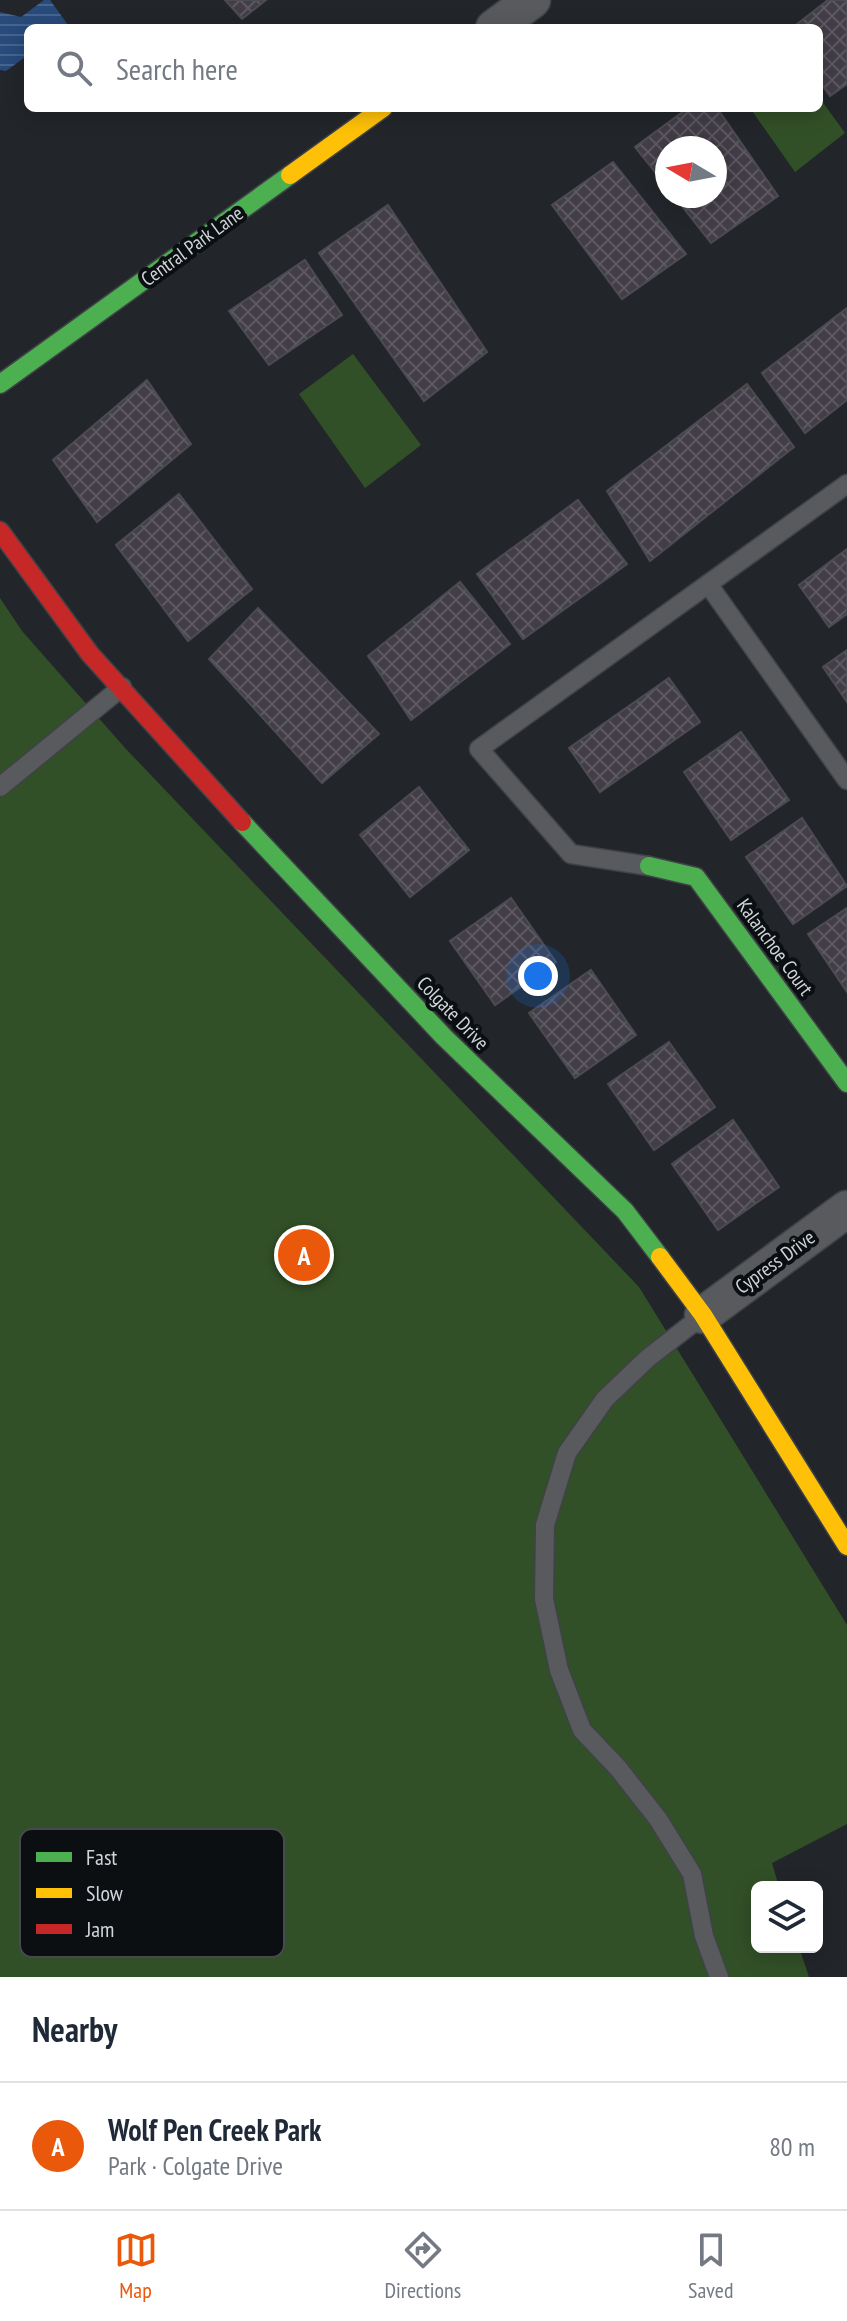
<!DOCTYPE html>
<meta charset="utf-8">
<style>
:root{--surface:#fff;--page:#f6f6f7;--text:#1f2937;--muted:#747a83;--line:#e0e1e3;--accent:#ea580c}
body{margin:0;font-family:"PT Sans Narrow",sans-serif;background:var(--page);color:var(--text)}
.controls{position:absolute;right:24px;bottom:24px;display:grid;overflow:hidden;border-radius:12px;box-shadow:0 4px 20px #0003}
.controls button{width:72px;height:72px;display:grid;place-items:center;padding:0;border:0;border-bottom:2px solid var(--line);background:var(--surface);color:var(--text);font:40px sans-serif}
.compass{position:absolute;left:655px;top:136px;width:72px;height:72px;border-radius:50%;background:var(--surface);box-shadow:0 4px 20px #0003;rotate:280deg}
.you{position:absolute;left:538px;top:976px;width:28px;height:28px;margin:-20px;border:6px solid #fff;border-radius:50%;background:#1a73e8;box-shadow:0 0 0 12px #1a73e833}
.badge{display:grid;place-items:center;width:52px;height:52px;border-radius:50%;background:var(--accent);color:#fff;font-size:26px;font-weight:700}
.pin{position:absolute;translate:-50% -50%;border:4px solid #fff;box-shadow:0 2px 8px #0006}
.list{margin:0;padding:0;list-style:none}
h2{display:flex;justify-content:space-between;align-items:center;height:104px;margin:0;padding:0 32px;font-size:34px}
h2 small{font-size:26px;font-weight:400;color:var(--muted)}
.list li{display:grid;grid-template-columns:52px 1fr auto;gap:24px;align-items:center;box-sizing:border-box;height:128px;padding:0 32px;border-top:2px solid var(--line)}
.list b{display:block;font-size:30px;white-space:nowrap}
.list p{margin:0;font-size:26px;white-space:nowrap;color:var(--muted)}
.list em{font-size:26px;font-style:normal;color:var(--muted)}
.icon{flex:none;width:44px;height:44px;fill:none;stroke:currentColor;stroke-width:2;stroke-linecap:round;stroke-linejoin:round}
.map{position:relative;flex:none;width:847px;height:1977px;overflow:hidden}
.search{position:absolute;background:var(--surface);box-shadow:0 4px 20px #0003;left:24px;right:24px;top:24px;height:88px;display:flex;align-items:center;gap:20px;box-sizing:border-box;padding:0 28px;border-radius:12px;color:var(--muted);font-size:30px}
.sheet{height:232px;background:var(--surface)}
nav{display:flex;justify-content:space-around;align-items:center;box-sizing:border-box;height:112px;border-top:2px solid var(--line);background:var(--surface);font-size:22px;color:var(--muted)}
nav a{display:grid;justify-items:center;gap:4px}
nav .on{color:var(--accent)}
.map>svg:first-child{display:block}
</style>
<div class="map">
<svg width="847" height="1977" viewBox="0 0 847 1977">
<defs>
<pattern id="water-rules" width="6" height="5" patternUnits="userSpaceOnUse" patternTransform="scale(2)"><rect width="6" height="5" fill="#284b7c"/><path d="M0 2.5h6" fill="none" stroke="#46648e"/></pattern>
<pattern id="building-cross-hatch" width="8" height="8" patternUnits="userSpaceOnUse" patternTransform="scale(2)"><rect width="8" height="8" fill="#423d47"/><path d="M0 0l8 8M0 8l8-8" fill="none" stroke="#5c5861"/></pattern>
</defs>
<rect width="100%" height="100%" fill="#22262a"/>
<!-- green -->
<g fill="#325028">
<path d="M 819,97 L 845,133 L 795,172 L 750,108 L 819,108 Z"/>
<path d="M 353,354 L 421,445 L 365,488 L 299,394 Z"/>
<path d="M 0,598 L 22,631 L 126,749 L 639,1287 L 847,1625 L 847,1824 L 772,1863 L 779,1887 L 757,1887 L 757,1947 L 799,1947 L 809,1977 L 0,1977 Z"/>
</g>
<!-- water -->
<path fill="url(#water-rules)" d="M 44,0 L 50,0 L 68,25 L 64,28 L 28,28 L 28,55 L 6,71 L 0,70 L 0,12 L 21,17 Z"/>
<!-- building -->
<g fill="url(#building-cross-hatch)" stroke="#4c4c50" stroke-width="2">
<path d="M 225,0 L 266,0 L 242,19 Z"/>
<path d="M 828,0 L 847,0 L 847,84 L 830,96 L 819,81 L 819,28 L 792,28 Z"/>
<path d="M 688,108 L 717,108 L 778,196 L 711,243 L 674,196 L 715,196 L 715,148 L 667,148 L 667,187 L 635,147 Z"/>
<path d="M 613,162 L 686,254 L 622,299 L 552,205 Z"/>
<path d="M 388,205 L 487,352 L 424,401 L 319,253 Z"/>
<path d="M 305,260 L 342,315 L 269,365 L 229,311 Z"/>
<path d="M 847,308 L 847,400 L 805,433 L 762,373 Z"/>
<path d="M 147,380 L 191,444 L 97,522 L 53,460 Z"/>
<path d="M 747,384 L 794,447 L 650,561 L 607,491 Z"/>
<path d="M 179,494 L 252,589 L 188,641 L 116,545 Z"/>
<path d="M 578,500 L 627,564 L 523,639 L 477,574 Z"/>
<path d="M 847,549 L 847,614 L 829,627 L 799,585 Z"/>
<path d="M 460,582 L 510,644 L 411,720 L 368,656 Z"/>
<path d="M 258,608 L 379,734 L 322,783 L 209,659 Z"/>
<path d="M 847,650 L 847,702 L 823,667 Z"/>
<path d="M 669,678 L 700,722 L 600,792 L 569,748 Z"/>
<path d="M 741,732 L 789,800 L 731,840 L 684,772 Z"/>
<path d="M 419,787 L 469,850 L 410,897 L 360,835 Z"/>
<path d="M 802,818 L 847,886 L 793,924 L 746,857 Z"/>
<path d="M 511,898 L 556,962 L 495,1005 L 450,941 Z"/>
<path d="M 847,908 L 847,992 L 808,934 Z"/>
<path d="M 591,970 L 636,1035 L 575,1078 L 529,1013 Z"/>
<path d="M 669,1042 L 715,1107 L 654,1150 L 608,1084 Z"/>
<path d="M 733,1120 L 779,1187 L 718,1230 L 672,1164 Z"/>
</g>
<g fill="none" stroke-linecap="round" stroke-linejoin="round">
<!-- lane casing -->
<g stroke="#3f4247" stroke-width="21">
<g id="lane">
<path d="M 708,584 L 847,780"/>
<path d="M 0,787 L 122,687"/>
<path d="M 649,866 L 571,854 L 479,749 L 847,484"/>
<path d="M 702,1316 L 648,1358 L 605,1399 L 567,1453 L 545,1525 L 544,1599 L 559,1670 L 582,1730 L 618,1768 L 658,1819 L 692,1874 L 704,1936 L 719,1977"/>
</g>
</g>
<!-- street casing -->
<g stroke="#3f4247" stroke-width="39">
<g id="street">
<path d="M 494,28 L 532,0"/>
<path d="M 703,1315 L 847,1209"/>
</g>
</g>
<!-- fast casing -->
<g stroke="#3f4247" stroke-width="21">
<g id="fast">
<path d="M 0,384 L 290,175"/>
<path d="M 242,822 L 444,1037 L 625,1211 L 660,1257"/>
<path d="M 649,866 L 696,877 L 847,1083"/>
</g>
</g>
<!-- slow casing -->
<g stroke="#3f4247" stroke-width="21">
<g id="slow">
<path d="M 290,175 L 383,108"/>
<path d="M 660,1257 L 703,1315 L 847,1546"/>
</g>
</g>
<!-- jam casing -->
<g stroke="#3f4247" stroke-width="21">
<path id="jam" d="M 0,531 L 90,654 L 242,822"/>
</g>
<!-- lane -->
<use href="#lane" stroke="#585a5d" stroke-width="18"/>
<!-- street -->
<use href="#street" stroke="#585a5d" stroke-width="36"/>
<!-- fast -->
<use href="#fast" stroke="#4caf50" stroke-width="18"/>
<!-- slow -->
<use href="#slow" stroke="#ffc107" stroke-width="18"/>
<!-- jam -->
<use href="#jam" stroke="#c62828" stroke-width="18"/>
</g>
<g text-anchor="middle" stroke-width="8" stroke-linejoin="round" paint-order="stroke">
<!-- street labels -->
<g font-size="20" fill="#d0d5da" stroke="#0b0f12">
<text transform="translate(192 246) rotate(-36)" y="7">Central Park Lane</text>
<text transform="translate(775 947) rotate(54)" y="7">Kalanchoe Court</text>
<text transform="translate(453 1013) rotate(46)" y="7">Colgate Drive</text>
<text transform="translate(775 1262) rotate(-36)" y="7">Cypress Drive</text>
</g>
</g>
<!-- legend -->
<rect x="20" y="1829" width="264" height="128" rx="12" fill="#0b0f12" stroke="#464a4e" stroke-width="2"/>
<rect x="36" y="1852" width="36" height="10" fill="#4caf50"/>
<rect x="36" y="1888" width="36" height="10" fill="#ffc107"/>
<rect x="36" y="1924" width="36" height="10" fill="#c62828"/>
<g font-size="22" fill="#d0d5da">
<text x="86" y="1865">Fast</text>
<text x="86" y="1901">Slow</text>
<text x="86" y="1937">Jam</text>
</g>
</svg>
<div class="controls">
<button><svg class="icon" aria-label="layers" viewBox="0 0 24 24"><path d="M12 4l9 5-9 5-9-5zM3 14l9 5 9-5"/></svg></button>
</div>
<svg class="compass" viewBox="-18 -18 36 36"><path d="M0-13l5 13h-10z" fill="#e53935"/><path d="M0 13l5-13h-10z" fill="#747a83"/></svg>
<div class="you"></div>
<div class="pin badge" style="left:304px;top:1255px">A</div>
<div class="search"><svg class="icon" aria-label="search" viewBox="0 0 24 24"><circle cx="10" cy="10" r="6"/><path d="M15 15l6 6"/></svg>Search here</div>
</div>
<section class="sheet">
<h2>Nearby<small></small></h2>
<ul class="list">
<li><span class="badge">A</span><div><b>Wolf Pen Creek Park</b><p>Park · Colgate Drive</p></div><em>80 m</em></li>
</ul>
</section>
<nav>
<a class="on"><svg class="icon" aria-label="map" viewBox="0 0 24 24"><path d="M3 6l6-2 6 2 6-2v14l-6 2-6-2-6 2zM9 4v14M15 6v14"/></svg>Map</a>
<a><svg class="icon" aria-label="directions" viewBox="0 0 24 24"><path d="M12 3l9 9-9 9-9-9zM9 14v-3h6M13 9l2 2-2 2"/></svg>Directions</a>
<a><svg class="icon" aria-label="saved" viewBox="0 0 24 24"><path d="M7 4h10v16l-5-4-5 4z"/></svg>Saved</a>
</nav>
